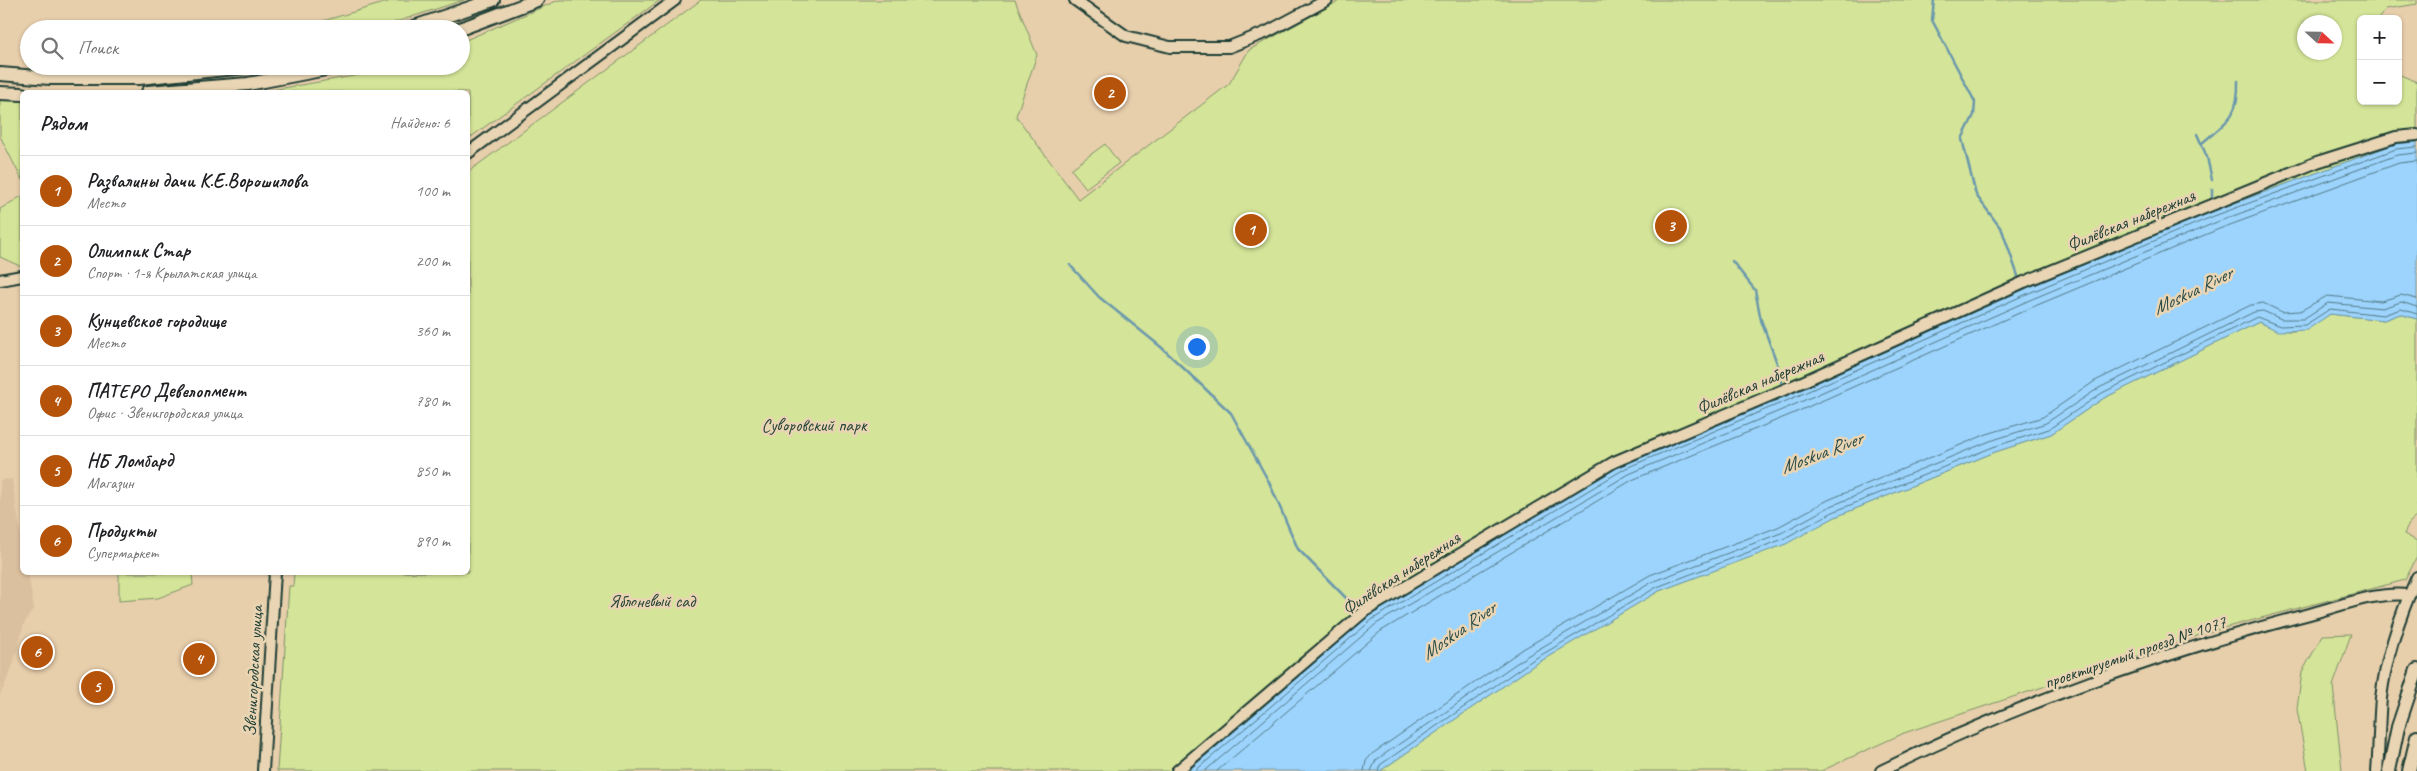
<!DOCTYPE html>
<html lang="ru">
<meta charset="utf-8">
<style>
:root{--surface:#fff;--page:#f2f2f2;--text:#202124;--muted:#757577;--line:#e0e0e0;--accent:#b45309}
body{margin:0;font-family:Caveat,sans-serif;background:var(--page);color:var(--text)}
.controls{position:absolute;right:15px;top:15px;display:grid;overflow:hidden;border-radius:8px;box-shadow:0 1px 4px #0004}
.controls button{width:45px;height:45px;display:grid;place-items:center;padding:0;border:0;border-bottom:1px solid var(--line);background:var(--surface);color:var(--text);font:25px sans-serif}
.compass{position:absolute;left:2297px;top:15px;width:45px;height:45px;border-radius:50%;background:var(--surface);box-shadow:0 1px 4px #0004;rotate:112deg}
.you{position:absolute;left:1196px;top:346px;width:18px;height:18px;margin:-12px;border:4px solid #fff;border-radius:50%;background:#1a73e8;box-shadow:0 0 0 8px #1a73e833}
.badge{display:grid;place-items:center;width:32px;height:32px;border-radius:50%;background:var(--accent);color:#fff;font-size:16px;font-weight:700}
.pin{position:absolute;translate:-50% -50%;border:2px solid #fff;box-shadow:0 1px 5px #0006}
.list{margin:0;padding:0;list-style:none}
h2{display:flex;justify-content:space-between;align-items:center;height:65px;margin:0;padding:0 20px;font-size:21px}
h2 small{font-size:16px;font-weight:400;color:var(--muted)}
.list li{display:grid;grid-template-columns:32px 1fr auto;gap:15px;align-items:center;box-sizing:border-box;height:70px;padding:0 20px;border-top:1px solid var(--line)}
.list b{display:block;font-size:19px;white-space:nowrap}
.list p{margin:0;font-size:16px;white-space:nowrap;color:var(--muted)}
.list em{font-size:16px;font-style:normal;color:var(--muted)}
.icon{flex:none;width:28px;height:28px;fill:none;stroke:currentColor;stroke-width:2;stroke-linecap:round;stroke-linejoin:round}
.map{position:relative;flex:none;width:2417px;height:771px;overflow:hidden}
.search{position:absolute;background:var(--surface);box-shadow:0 1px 4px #0004;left:20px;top:20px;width:450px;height:55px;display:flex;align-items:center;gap:12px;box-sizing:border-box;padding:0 18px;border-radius:28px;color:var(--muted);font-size:19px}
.panel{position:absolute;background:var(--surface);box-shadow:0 1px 4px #0004;left:20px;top:90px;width:450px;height:485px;border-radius:8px}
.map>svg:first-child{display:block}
</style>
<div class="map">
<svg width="2417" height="771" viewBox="0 0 2417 771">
<rect width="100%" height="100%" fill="#e8cfac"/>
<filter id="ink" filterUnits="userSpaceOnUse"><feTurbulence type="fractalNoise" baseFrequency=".02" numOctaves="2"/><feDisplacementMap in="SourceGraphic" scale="10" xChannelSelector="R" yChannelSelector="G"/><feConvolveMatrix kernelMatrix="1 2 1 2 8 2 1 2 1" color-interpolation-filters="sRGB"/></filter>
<g filter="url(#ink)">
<!-- built -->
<path fill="#dbc09f" d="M 12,479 L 22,542 L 22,572 L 28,573 L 34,608 L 24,624 L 13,665 L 0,696 L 0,480 Z"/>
<!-- green -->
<g fill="#d4e498" stroke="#7a9066" fill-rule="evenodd">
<path d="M 394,0 L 464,0 L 374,29 L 296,29 Z"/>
<path d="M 559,0 L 660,0 L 468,139 L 468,92 L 260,92 L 371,73 L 390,66 L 461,66 L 461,42 Z"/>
<path d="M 701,0 L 1015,0 L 1037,55 L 1016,116 L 1078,199 L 1229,84 L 1249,50 L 1341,0 L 2417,0 L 2417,4 L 2386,9 L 2378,19 L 2361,19 L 2361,101 L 2398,101 L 2398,74 L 2417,82 L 2417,142 L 2395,144 L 2213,211 L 2027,288 L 1784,397 L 1624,463 L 1370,615 L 1188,771 L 277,771 L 289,586 L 293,586 L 294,573 L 468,572 L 468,172 ZM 2304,22 L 2334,22 L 2334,52 L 2304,52 Z"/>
<path d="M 0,98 L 22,100 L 22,180 L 0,136 Z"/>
<path d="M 1105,144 L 1119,163 L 1086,188 L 1071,169 Z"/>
<path d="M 22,196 L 22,267 L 0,257 L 0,209 Z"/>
<path d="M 2330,314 L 2384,320 L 2400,314 L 2417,319 L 2417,516 L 2410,522 L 2404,534 L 2417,541 L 2417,557 L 2405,580 L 2212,631 L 1904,733 L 1821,771 L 1380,771 L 1534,665 L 1659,591 L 1785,544 L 1835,517 L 1995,452 L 2051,434 L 2104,398 L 2259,322 C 2291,337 2302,333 2330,314 Z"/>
<path d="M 119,573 L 192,573 L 193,585 L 158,598 L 119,601 Z"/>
<path d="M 2351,634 L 2333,686 L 2342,771 L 2308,771 L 2297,709 L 2302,672 L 2323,635 Z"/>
</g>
<!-- water -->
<path fill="#9dd4fd" stroke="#6b98ad" d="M 2417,142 L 2417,319 L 2400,314 L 2384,320 L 2330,314 L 2307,330 L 2278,331 L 2259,322 L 2104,398 L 2051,434 L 1995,452 L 1835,517 L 1786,544 L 1659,591 L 1534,665 L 1380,771 L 1188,771 L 1370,615 L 1624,463 L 1784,397 L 2027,288 L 2213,211 L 2395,144 Z"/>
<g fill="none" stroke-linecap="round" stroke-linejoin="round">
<!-- shore -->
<g stroke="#517984" stroke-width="1">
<path d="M 1195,771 L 1373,619 L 1626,468 L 1786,401 L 2029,293 L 2214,216 L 2396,149 L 2417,147"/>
<path d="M 1205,771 L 1376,624 L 1629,474 L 1789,407 L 2032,299 L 2217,222 L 2397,155 L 2417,153"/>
<path d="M 1217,771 L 1381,631 L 1632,480 L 1792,414 L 2035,306 L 2219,229 L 2399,163 L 2417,161"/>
<path d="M 1364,771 L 1366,761 L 1372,754 L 1523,649 L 1650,575 L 1778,527 L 1828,500 L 1987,434 L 2043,417 L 2095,381 L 2251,305 L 2263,303 L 2282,312 L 2300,311 L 2327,296 L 2381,301 L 2401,295 L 2417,299"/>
<path d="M 1371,771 L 1376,760 L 1527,656 L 1654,581 L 1781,533 L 1831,506 L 1990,441 L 2046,423 L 2099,388 L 2254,312 L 2263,311 L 2281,319 L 2303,319 L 2328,303 L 2382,308 L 2401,302 L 2417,307"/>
<path d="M 1378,771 L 1380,765 L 1531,661 L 1657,587 L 1783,539 L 1833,512 L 1993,447 L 2049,429 L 2102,393 L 2257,317 L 2280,326 L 2305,325 L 2330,309 L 2383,315 L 2401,309 L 2417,314"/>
</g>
<!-- stream -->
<g stroke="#6b98ad" stroke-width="2.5">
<path d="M 1934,0 L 1932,20 L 1975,102 L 1974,115 L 1962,139 L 1976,195 L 2002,230 L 2018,276"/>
<path d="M 2197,134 L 2207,157 L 2212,180"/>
<path d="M 2201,144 C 2226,122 2239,118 2238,81"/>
<path d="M 2212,201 L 2212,189"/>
<path d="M 1732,261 L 1755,290 L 1761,320 L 1778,366 L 1782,387"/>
<path d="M 1070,265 L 1099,297 L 1161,347 L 1231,413 L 1269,482 L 1298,549 L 1348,600 L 1358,603 L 1361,609"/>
</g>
<!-- minor casing -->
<g stroke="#1f3d34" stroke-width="14">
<g id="minor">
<path d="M 1075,0 L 1126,36 L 1170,47 L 1229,47 L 1267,32 L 1327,0"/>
<path d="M 468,153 L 675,0"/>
<path d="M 0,280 L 22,276"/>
<path d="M 263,771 L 275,572"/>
<path d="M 1177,771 L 1365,611 L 1614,462 L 1802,382 L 2024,282 L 2317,162 L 2396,137 L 2417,135"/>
<path d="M 1881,771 C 2016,704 2161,653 2306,615 C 2338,607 2375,591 2409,595"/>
<path d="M 2377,771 C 2379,747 2379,722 2381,698 C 2386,656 2400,615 2417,577"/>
</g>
</g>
<!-- major casing -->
<g stroke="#1f3d34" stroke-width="16">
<g id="major">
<path d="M 408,29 L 493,0"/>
<path d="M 460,29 L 537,0"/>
<path d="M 0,74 L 50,78 L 139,78 L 254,66"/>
<path d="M 148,92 L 248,84 L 342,66"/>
<path d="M 0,93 L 22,94"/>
<path d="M 2389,771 L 2398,727 L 2417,670"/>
<path d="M 2409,771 L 2417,737"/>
</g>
</g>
<!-- minor -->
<use href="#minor" stroke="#e9d5b3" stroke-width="10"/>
<!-- major -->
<use href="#major" stroke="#e9d5b3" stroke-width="12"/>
</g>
</g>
<g text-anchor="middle" stroke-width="5" stroke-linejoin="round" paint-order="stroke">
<!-- street labels -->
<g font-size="18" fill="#1f3d34" stroke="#e9d5b3">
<text transform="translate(2131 220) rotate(-22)" y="6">Филёвская набережная</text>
<text transform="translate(1760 382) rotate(-23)" y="6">Филёвская набережная</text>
<text transform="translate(1401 573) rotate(-33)" y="6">Филёвская набережная</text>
<text transform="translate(2135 652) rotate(-19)" y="6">проектируемый проезд № 1077</text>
<text transform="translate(253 671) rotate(-87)" y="6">Звенигородская улица</text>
</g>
<!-- park labels -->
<g font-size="18" fill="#284539" stroke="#e9d5b3">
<text x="814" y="431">Суворовский парк</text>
<text x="652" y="607">Яблоневый сад</text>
</g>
<!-- water labels -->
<g font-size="19" font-style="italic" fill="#2c4c48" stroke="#e9d5b3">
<text transform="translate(2192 290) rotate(-26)" y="7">Moskva River</text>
<text transform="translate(1821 452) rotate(-21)" y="7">Moskva River</text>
<text transform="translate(1458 630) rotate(-35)" y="7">Moskva River</text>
</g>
</g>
</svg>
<div class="controls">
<button>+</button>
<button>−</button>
</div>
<svg class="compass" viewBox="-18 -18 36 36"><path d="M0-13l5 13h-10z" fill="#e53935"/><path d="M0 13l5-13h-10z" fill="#757577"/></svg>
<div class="you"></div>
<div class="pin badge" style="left:1251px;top:230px">1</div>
<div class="pin badge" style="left:1110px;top:93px">2</div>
<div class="pin badge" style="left:1671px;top:226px">3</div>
<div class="pin badge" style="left:199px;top:659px">4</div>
<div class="pin badge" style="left:97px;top:687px">5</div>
<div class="pin badge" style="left:37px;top:652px">6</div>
<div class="search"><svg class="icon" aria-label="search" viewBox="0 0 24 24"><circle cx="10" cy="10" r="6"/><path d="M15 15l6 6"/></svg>Поиск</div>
<section class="panel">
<h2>Рядом<small>Найдено: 6</small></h2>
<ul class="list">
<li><span class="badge">1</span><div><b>Развалины дачи К.Е.Ворошилова</b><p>Место</p></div><em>100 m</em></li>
<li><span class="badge">2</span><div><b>Олимпик Стар</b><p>Спорт · 1-я Крылатская улица</p></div><em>200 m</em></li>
<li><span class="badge">3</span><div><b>Кунцевское городище</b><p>Место</p></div><em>360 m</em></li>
<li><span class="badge">4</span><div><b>ПАТЕРО Девелопмент</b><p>Офис · Звенигородская улица</p></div><em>780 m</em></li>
<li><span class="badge">5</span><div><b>НБ Ломбард</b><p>Магазин</p></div><em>850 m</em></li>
<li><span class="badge">6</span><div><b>Продукты</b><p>Супермаркет</p></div><em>890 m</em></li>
</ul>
</section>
</div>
